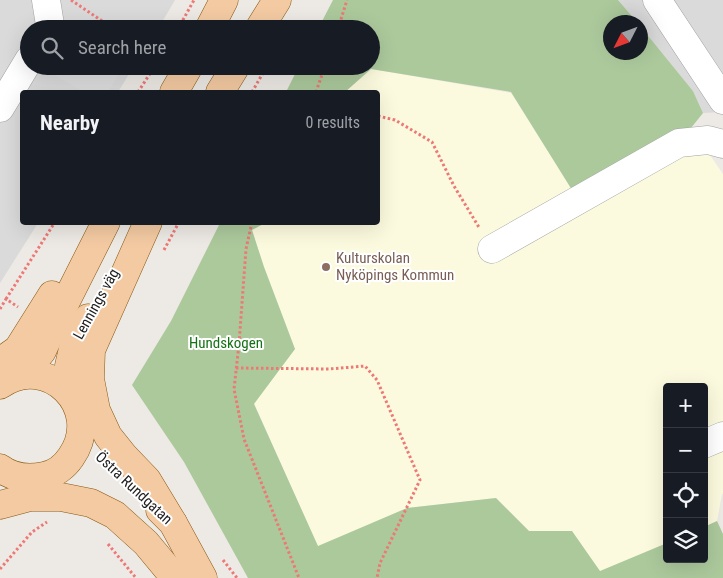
<!DOCTYPE html>
<meta charset="utf-8">
<style>
:root{--surface:#171b24;--page:#20242c;--text:#f1f3f6;--muted:#9ea1a6;--line:#363941}
body{margin:0;font-family:"Roboto Condensed",sans-serif;background:var(--page);color:var(--text)}
.controls{position:absolute;right:15px;bottom:15px;display:grid;overflow:hidden;border-radius:5px;box-shadow:0 5px 20px #0002}
.controls button{width:45px;height:45px;display:grid;place-items:center;padding:0;border:0;border-bottom:1px solid var(--line);background:var(--surface);color:var(--text);font:25px sans-serif}
.compass{position:absolute;left:603px;top:15px;width:45px;height:45px;border-radius:50%;background:var(--surface);box-shadow:0 5px 20px #0002;rotate:228deg}
.list{margin:0;padding:0;list-style:none}
h2{display:flex;justify-content:space-between;align-items:center;height:65px;margin:0;padding:0 20px;font-size:21px}
h2 small{font-size:16px;font-weight:400;color:var(--muted)}
.icon{flex:none;width:28px;height:28px;fill:none;stroke:currentColor;stroke-width:2;stroke-linecap:round;stroke-linejoin:round}
.map{position:relative;flex:none;width:723px;height:578px;overflow:hidden}
.search{position:absolute;background:var(--surface);box-shadow:0 5px 20px #0002;left:20px;top:20px;width:360px;height:55px;display:flex;align-items:center;gap:12px;box-sizing:border-box;padding:0 18px;border-radius:28px;color:var(--muted);font-size:19px}
.panel{position:absolute;background:var(--surface);box-shadow:0 5px 20px #0002;left:20px;top:90px;width:360px;height:135px;border-radius:5px}
.map>svg:first-child{display:block}
</style>
<div class="map">
<svg width="723" height="578" viewBox="0 0 723 578">
<rect width="100%" height="100%" fill="#ede9e4"/>
<!-- residential -->
<g fill="#dbdada">
<path d="M 0,0 L 175,0 L 158,29 L 29,29 L 29,66 L 134,66 L 118,92 L 22,92 L 22,222 L 38,223 L 0,283 Z"/>
<path d="M 618,0 L 723,0 L 723,112 L 703,113 L 693,91 L 641,27 L 640,22 L 637,22 Z"/>
</g>
<!-- education -->
<path fill="#fcfade" d="M 371,69 L 511,93 L 572,189 L 691,128 L 723,174 L 723,494 L 722,494 L 717,521 L 704,527 L 704,387 L 667,387 L 667,543 L 600,572 L 572,531 L 529,531 L 496,498 L 407,508 L 318,547 L 254,403 L 295,349 L 264,267 L 252,230 L 265,223 L 378,222 L 378,92 L 345,92 Z"/>
<!-- forest -->
<g fill="#acc99c">
<path d="M 333,0 L 618,0 L 637,22 L 610,22 L 610,52 L 640,52 L 641,27 L 693,91 L 703,113 L 691,128 L 572,190 L 511,92 L 371,69 L 345,92 L 286,92 L 299,66 L 371,66 L 371,29 L 318,29 Z"/>
<path d="M 220,223 L 265,223 L 252,230 L 264,267 L 295,349 L 254,404 L 318,546 L 407,508 L 496,498 L 529,531 L 572,531 L 600,571 L 667,543 L 667,559 L 704,559 L 704,527 L 717,521 L 723,534 L 723,578 L 248,578 L 184,462 L 132,385 L 171,321 Z"/>
</g>
<!-- parking -->
<path fill="#ddd" d="M 58,66 L 124,66 L 108,92 L 84,92 L 53,74 Z"/>
<g fill="none" stroke-linecap="round" stroke-linejoin="round">
<!-- minor casing -->
<g stroke="#a1a1a1" stroke-width="29">
<g id="minor">
<path d="M 46,0 L 50,25 L 48,29"/>
<path d="M 657,0 L 723,100"/>
<path d="M 0,108 L 29,60"/>
<path d="M 492,249 L 679,143 L 708,140 L 723,144"/>
<path d="M 704,444 L 723,436"/>
</g>
</g>
<!-- major casing -->
<g stroke="#89570d" stroke-width="29">
<g id="major">
<path d="M 209,29 L 224,0"/>
<path d="M 259,29 L 277,0"/>
<path d="M 174,92 L 189,66"/>
<path d="M 220,92 L 236,66"/>
<path d="M 148,222 L 91,350 L 90,379 L 96,410 L 108,436 L 124,456 L 147,480 L 173,523"/>
<path d="M 0,362 L 18,349 L 52,295"/>
<path d="M 23,375 L 42,351 L 52,329 L 106,222"/>
<path d="M 0,385 C 47,351 105,408 71,457 C 65,466 55,474 44,476 C 29,479 13,478 0,468"/>
<path d="M 69,392 L 69,366 L 75,340 L 88,318"/>
<path d="M 0,505 L 30,497 L 61,497 L 91,503 L 115,515 L 146,543 L 175,578"/>
<path d="M 160,510 L 173,523 L 203,578"/>
</g>
</g>
<!-- path -->
<g stroke="#ed7875" stroke-width="3" stroke-dasharray="2.5 2.5" stroke-linecap="butt">
<path d="M 71,0 L 114,29"/>
<path d="M 178,29 L 194,0"/>
<path d="M 338,29 L 347,0"/>
<path d="M 138,92 L 155,66"/>
<path d="M 252,92 L 267,66"/>
<path d="M 316,92 L 325,66"/>
<path d="M 378,116 L 395,120 L 432,142 L 454,186 L 480,229"/>
<path d="M 252,222 L 246,249 L 239,344 L 234,389 L 244,439 L 299,578"/>
<path d="M 164,250 L 179,222"/>
<path d="M 6,299 L 55,222"/>
<path d="M 0,309 L 6,299 L 18,307"/>
<path d="M 236,368 L 329,369 L 365,366 L 377,380 L 420,480 L 380,563 L 377,578"/>
<path d="M 108,544 L 136,578"/>
<path d="M 223,560 L 237,578"/>
<path d="M 0,569 L 32,532 L 47,522"/>
</g>
<!-- minor -->
<use href="#minor" stroke="#fff" stroke-width="28"/>
<!-- major -->
<use href="#major" stroke="#f3caa2" stroke-width="28"/>
</g>
<!-- markers -->
<circle fill="#8d6e63" stroke="#fff" stroke-width="2" cx="326" cy="267" r="5"/>
<g text-anchor="middle" stroke-width="4" stroke-linejoin="round" paint-order="stroke">
<!-- education labels -->
<g font-size="15" fill="#785e54" stroke="#fff" text-anchor="start">
<text x="336" y="263">Kulturskolan<tspan x="336" dy="17">Nyköpings Kommun</tspan></text>
</g>
<!-- street labels -->
<g font-size="15" fill="#1d1d1d" stroke="#fff">
<text transform="translate(96 304) rotate(-61)" y="5">Lennings väg</text>
<text transform="translate(134 488) rotate(43)" y="5">Östra Rundgatan</text>
</g>
<!-- park labels -->
<g font-size="15" fill="#157116" stroke="#fff">
<text x="226" y="348">Hundskogen</text>
</g>
</g>
</svg>
<div class="controls">
<button>+</button>
<button>−</button>
<button><svg class="icon" aria-label="locate" viewBox="0 0 24 24"><circle cx="12" cy="12" r="6"/><path d="M12 2v4M12 18v4M2 12h4M18 12h4"/></svg></button>
<button><svg class="icon" aria-label="layers" viewBox="0 0 24 24"><path d="M12 4l9 5-9 5-9-5zM3 14l9 5 9-5"/></svg></button>
</div>
<svg class="compass" viewBox="-18 -18 36 36"><path d="M0-13l5 13h-10z" fill="#e53935"/><path d="M0 13l5-13h-10z" fill="#9ea1a6"/></svg>
<div class="search"><svg class="icon" aria-label="search" viewBox="0 0 24 24"><circle cx="10" cy="10" r="6"/><path d="M15 15l6 6"/></svg>Search here</div>
<section class="panel">
<h2>Nearby<small>0 results</small></h2>
<ul class="list">
</ul>
</section>
</div>
